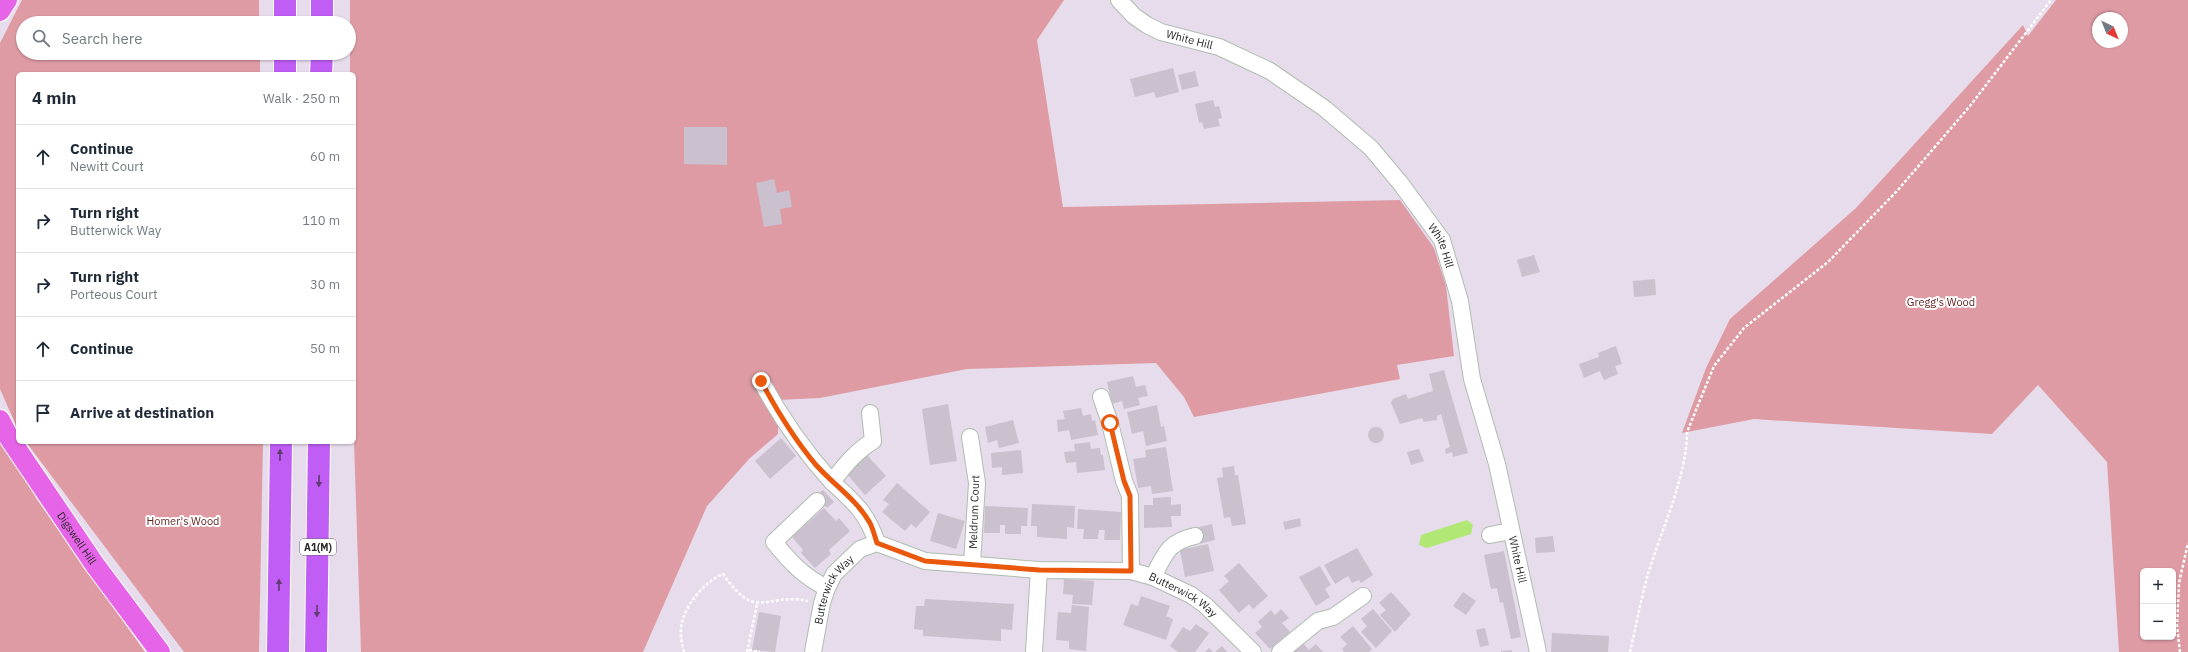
<!DOCTYPE html>
<meta charset="utf-8">
<style>
:root{--surface:#fff;--page:#f6f6f7;--text:#1f2937;--muted:#747a83;--line:#e0e1e3}
body{margin:0;font-family:"IBM Plex Sans",sans-serif;background:var(--page);color:var(--text)}
.controls{position:absolute;right:12px;bottom:12px;display:grid;overflow:hidden;border-radius:6px;box-shadow:0 1px 3px #0004}
.controls button{width:36px;height:36px;display:grid;place-items:center;padding:0;border:0;border-bottom:1px solid var(--line);background:var(--surface);color:var(--text);font:20px sans-serif}
.compass{position:absolute;left:2092px;top:12px;width:36px;height:36px;border-radius:50%;background:var(--surface);box-shadow:0 1px 3px #0004;rotate:137deg}
.stop{position:absolute;width:12px;height:12px;margin:-9px;border:3px solid #ea580c;border-radius:50%;background:#fff}
.stop.end{background:#ea580c;border-color:#fff;box-shadow:0 1px 4px #0008}
.list{margin:0;padding:0;list-style:none}
h2{display:flex;justify-content:space-between;align-items:center;height:52px;margin:0;padding:0 16px;font-size:17px}
h2 small{font-size:13px;font-weight:400;color:var(--muted)}
.list li{display:grid;grid-template-columns:26px 1fr auto;gap:12px;align-items:center;box-sizing:border-box;height:64px;padding:0 16px;border-top:1px solid var(--line)}
.list b{display:block;font-size:15px;white-space:nowrap}
.list p{margin:0;font-size:13px;white-space:nowrap;color:var(--muted)}
.list em{font-size:13px;font-style:normal;color:var(--muted)}
.icon{flex:none;width:22px;height:22px;fill:none;stroke:currentColor;stroke-width:2;stroke-linecap:round;stroke-linejoin:round}
.map{position:relative;flex:none;width:2188px;height:652px;overflow:hidden}
.search{position:absolute;background:var(--surface);box-shadow:0 1px 3px #0004;left:16px;top:16px;width:340px;height:44px;display:flex;align-items:center;gap:10px;box-sizing:border-box;padding:0 14px;border-radius:22px;color:var(--muted);font-size:15px}
.panel{position:absolute;background:var(--surface);box-shadow:0 1px 3px #0004;left:16px;top:72px;width:340px;height:372px;border-radius:6px}
.map>svg:first-child{display:block}
</style>
<div class="map">
<svg width="2188" height="652" viewBox="0 0 2188 652">
<rect width="100%" height="100%" fill="#e7dceb"/>
<!-- green -->
<g fill="#de9ba4" fill-rule="evenodd">
<path d="M 22,0 L 259,0 L 259,23 L 23,23 L 23,53 L 260,53 L 260,74 L 18,74 L 18,430 L 0,389 L 0,43 Z"/>
<path d="M 350,0 L 1064,0 L 1037,40 L 1063,207 L 1400,200 L 1434,248 L 1446,286 L 1454,356 L 1397,365 L 1400,379 L 1194,417 L 1184,397 L 1156,363 L 967,369 L 820,398 L 778,400 L 778,434 L 750,458 L 707,506 L 643,652 L 361,652 L 354,442 L 354,74 L 350,74 Z"/>
<path d="M 2056,0 L 2188,0 L 2188,652 L 2119,652 L 2107,462 L 2038,385 L 1992,434 L 1754,419 L 1682,433 L 1706,368 L 1730,319 L 1856,208 L 2023,25 L 2028,36 ZM 2098,18 L 2122,18 L 2122,42 L 2098,42 ZM 2143,571 L 2173,571 L 2173,637 L 2143,637 Z"/>
<path d="M 0,428 L 36,498 L 145,652 L 0,652 Z"/>
<path d="M 26,442 L 263,442 L 259,652 L 184,652 Z"/>
</g>
<!-- water -->
<path fill="#b0e775" d="M 1467,520 L 1473,525 L 1471,534 L 1427,548 L 1419,545 L 1421,535 Z"/>
<!-- building -->
<g fill="#cbc0cd">
<path d="M 1173,68 L 1179,92 L 1156,98 L 1154,92 L 1135,97 L 1130,79 Z"/>
<path d="M 1195,71 L 1199,86 L 1182,90 L 1178,75 Z"/>
<path d="M 1213,100 L 1215,107 L 1219,106 L 1222,118 L 1218,119 L 1220,126 L 1204,129 L 1202,122 L 1199,123 L 1195,104 Z"/>
<path d="M 684,127 L 727,127 L 727,165 L 684,164 Z"/>
<path d="M 774,179 L 777,193 L 789,190 L 792,207 L 780,209 L 782,224 L 764,227 L 756,183 Z"/>
<path d="M 1534,255 L 1540,272 L 1522,277 L 1517,260 Z"/>
<path d="M 1655,279 L 1656,295 L 1634,297 L 1633,281 Z"/>
<path d="M 1616,346 L 1622,364 L 1615,366 L 1618,374 L 1604,380 L 1600,371 L 1584,378 L 1579,364 L 1599,357 L 1598,353 Z"/>
<path d="M 1444,370 L 1468,453 L 1453,457 L 1452,452 L 1446,454 L 1445,449 L 1450,447 L 1441,414 L 1437,416 L 1437,420 L 1424,422 L 1422,418 L 1400,424 L 1391,403 L 1393,399 L 1406,394 L 1408,399 L 1433,391 L 1429,374 Z"/>
<path d="M 1133,376 L 1136,387 L 1145,385 L 1148,396 L 1138,398 L 1140,405 L 1124,409 L 1122,401 L 1112,404 L 1107,382 Z"/>
<path d="M 948,404 L 957,461 L 930,465 L 922,409 Z"/>
<path d="M 1157,405 L 1161,427 L 1164,426 L 1167,441 L 1146,446 L 1143,431 L 1132,434 L 1127,412 Z"/>
<path d="M 1081,408 L 1083,416 L 1091,414 L 1092,421 L 1095,420 L 1098,435 L 1071,440 L 1069,430 L 1058,432 L 1057,420 L 1065,419 L 1063,411 Z"/>
<path d="M 1013,420 L 1019,443 L 999,448 L 997,440 L 988,443 L 985,427 Z"/>
<circle cx="1376" cy="435" r="8"/>
<path d="M 781,438 L 796,456 L 770,479 L 755,461 Z"/>
<path d="M 1090,442 L 1091,449 L 1100,448 L 1101,455 L 1103,455 L 1105,470 L 1077,473 L 1076,462 L 1066,463 L 1064,452 L 1075,451 L 1074,444 Z"/>
<path d="M 1166,447 L 1173,491 L 1152,494 L 1151,486 L 1138,488 L 1133,459 L 1146,457 L 1145,450 Z"/>
<path d="M 1419,449 L 1424,461 L 1411,465 L 1407,452 Z"/>
<path d="M 1021,450 L 1023,473 L 1002,475 L 1002,467 L 992,468 L 991,453 Z"/>
<path d="M 867,455 L 886,476 L 865,495 L 846,473 Z"/>
<path d="M 1234,466 L 1235,475 L 1238,475 L 1246,524 L 1232,526 L 1230,517 L 1224,518 L 1217,478 L 1223,477 L 1222,468 Z"/>
<path d="M 897,483 L 930,512 L 916,528 L 911,524 L 905,531 L 882,512 L 889,504 L 883,500 Z"/>
<path d="M 823,490 L 834,502 L 827,508 L 816,496 Z"/>
<path d="M 1171,497 L 1171,505 L 1181,504 L 1181,516 L 1171,516 L 1172,527 L 1144,528 L 1144,505 L 1153,505 L 1153,498 Z"/>
<path d="M 1032,504 L 1075,506 L 1074,528 L 1067,527 L 1067,539 L 1037,537 L 1037,526 L 1031,526 Z"/>
<path d="M 985,506 L 1028,508 L 1027,526 L 1021,526 L 1021,534 L 1005,534 L 1005,525 L 1000,525 L 1000,533 L 984,533 Z"/>
<path d="M 824,508 L 836,521 L 839,518 L 850,531 L 829,550 L 831,554 L 815,568 L 801,553 L 803,550 L 792,537 Z"/>
<path d="M 1078,509 L 1121,512 L 1120,540 L 1104,540 L 1105,530 L 1099,530 L 1098,539 L 1083,539 L 1084,529 L 1077,529 Z"/>
<path d="M 938,513 L 965,521 L 956,549 L 930,541 Z"/>
<path d="M 1300,518 L 1301,526 L 1285,530 L 1283,522 Z"/>
<path d="M 1212,524 L 1215,540 L 1199,544 L 1195,528 Z"/>
<path d="M 1553,536 L 1555,552 L 1536,553 L 1535,538 Z"/>
<path d="M 1208,544 L 1214,571 L 1185,577 L 1180,550 Z"/>
<path d="M 1357,548 L 1373,575 L 1361,583 L 1359,580 L 1352,583 L 1348,576 L 1335,584 L 1324,565 Z"/>
<path d="M 1504,551 L 1521,637 L 1511,639 L 1503,602 L 1500,603 L 1497,588 L 1491,589 L 1484,555 Z"/>
<path d="M 1239,563 L 1268,596 L 1253,609 L 1249,604 L 1239,613 L 1219,590 L 1229,581 L 1224,576 Z"/>
<path d="M 1320,566 L 1331,585 L 1325,589 L 1330,597 L 1316,606 L 1299,577 Z"/>
<path d="M 1064,579 L 1094,581 L 1092,605 L 1072,604 L 1073,595 L 1063,594 Z"/>
<path d="M 1391,592 L 1411,614 L 1395,632 L 1380,615 L 1386,610 L 1379,603 Z"/>
<path d="M 1463,592 L 1476,601 L 1466,615 L 1453,606 Z"/>
<path d="M 1141,596 L 1170,606 L 1166,616 L 1173,619 L 1166,640 L 1123,625 L 1131,604 L 1138,606 Z"/>
<path d="M 925,599 L 1014,604 L 1012,630 L 1001,629 L 1001,641 L 923,636 L 923,630 L 914,629 L 916,606 L 924,606 Z"/>
<path d="M 1072,605 L 1089,607 L 1086,651 L 1069,649 L 1069,641 L 1056,640 L 1058,612 L 1071,613 Z"/>
<path d="M 1281,609 L 1289,618 L 1282,623 L 1290,632 L 1270,649 L 1255,633 L 1262,627 L 1258,622 L 1271,610 L 1275,615 Z"/>
<path d="M 1373,609 L 1392,631 L 1376,648 L 1361,632 L 1367,626 L 1361,619 Z"/>
<path d="M 759,612 L 781,616 L 775,652 L 752,650 Z"/>
<path d="M 1196,624 L 1209,633 L 1195,652 L 1178,652 L 1170,646 L 1183,627 L 1190,631 Z"/>
<path d="M 1353,626 L 1372,649 L 1369,652 L 1344,652 L 1342,649 L 1347,644 L 1340,637 Z"/>
<path d="M 1485,628 L 1489,645 L 1480,647 L 1476,630 Z"/>
<path d="M 1552,633 L 1609,636 L 1608,652 L 1551,652 Z"/>
<path d="M 1302,642 L 1309,650 L 1316,644 L 1323,652 L 1290,652 Z"/>
<path d="M 1222,646 L 1227,652 L 1215,652 Z"/>
<path d="M 1209,648 L 1213,652 L 1205,652 Z"/>
<path d="M 1512,650 L 1512,652 L 1501,652 L 1501,651 Z"/>
</g>
<g fill="none" stroke-linecap="round" stroke-linejoin="round">
<!-- minor casing -->
<g stroke="#afbcb0" stroke-width="18">
<g id="minor">
<path id="s1" d="M 1119,0 L 1134,16 L 1147,25 L 1161,32 L 1219,47 L 1270,71 L 1324,108 L 1371,148 L 1401,184 L 1442,240 L 1460,301 L 1472,379 L 1497,464 L 1538,652"/>
<path d="M 761,381 C 781,418 804,451 832,482"/>
<path d="M 1101,397 L 1110,423 L 1124,481 L 1130,496 L 1131,571"/>
<path d="M 870,413 L 873,441 C 856,451 844,466 832,482 C 855,503 867,513 877,543"/>
<path d="M 970,437 L 977,483 L 972,564"/>
<path d="M 817,501 L 774,542 C 790,562 804,577 827,588"/>
<path d="M 1490,535 L 1511,531"/>
<path d="M 1153,577 C 1165,554 1168,542 1195,536"/>
<path id="s2" d="M 813,652 L 822,603 L 827,588 L 834,574 L 860,549 L 877,543 L 925,561 L 1039,570 L 1131,571 L 1153,577 L 1191,595 L 1205,605 L 1253,652"/>
<path d="M 1034,652 L 1039,570"/>
<path d="M 1280,652 L 1318,621 L 1333,617 L 1363,596"/>
</g>
</g>
<!-- major casing -->
<g stroke="#fff" stroke-width="22">
<g id="major">
<path d="M 0,11 L 7,0"/>
<path id="s3" d="M 0,420 L 8,436 L 95,565 L 160,652"/>
</g>
</g>
<!-- highway casing -->
<g stroke="#fff" stroke-width="24">
<g id="highway">
<path d="M 285,23 L 285,0"/>
<path d="M 322,23 L 322,0"/>
<path d="M 285,74 L 285,53"/>
<path d="M 321,74 L 322,53"/>
<path d="M 278,652 L 281,442"/>
<path d="M 316,652 L 319,442"/>
</g>
</g>
<!-- path -->
<g stroke="#fff" stroke-width="2.5" stroke-dasharray="3 2" stroke-linecap="butt">
<path d="M 749,650 L 760,652"/>
<path d="M 684,652 C 682,644 680,635 681,627 C 684,606 704,582 723,574 C 757,623 764,592 808,601"/>
<path d="M 747,652 L 757,604"/>
<path d="M 1630,652 C 1636,626 1641,599 1648,574 C 1661,531 1687,476 1687,432 L 1714,366 L 1744,328 L 1828,262 L 1897,191 L 1970,106 L 2051,0"/>
<path d="M 2180,652 L 2177,626 L 2179,583 L 2188,543"/>
</g>
<!-- minor -->
<use href="#minor" stroke="#fff" stroke-width="16"/>
<!-- major -->
<use href="#major" stroke="#e664e8" stroke-width="20"/>
<!-- highway -->
<use href="#highway" stroke="#bf5df4" stroke-width="22"/>
</g>
<!-- one-way arrows -->
<defs><path id="oneway-solid" d="M-6-.8H1V-3.2L6.5 0L1 3.2V.8H-6Z"/></defs>
<g fill="#5e3b70">
<use href="#oneway-solid" transform="translate(280 455) rotate(-89)"/>
<use href="#oneway-solid" transform="translate(319 481) rotate(91)"/>
<use href="#oneway-solid" transform="translate(279 585) rotate(-89)"/>
<use href="#oneway-solid" transform="translate(317 611) rotate(91)"/>
</g>
<g fill="none" stroke-linecap="round" stroke-linejoin="round">
<!-- route -->
<path stroke="#ea580c" stroke-width="5" d="M 761,381 C 777,411 794,439 816,465 C 834,485 857,500 870,523 C 873,529 875,537 877,543 L 925,561 L 1039,570 L 1131,571 L 1130,496 L 1124,481 L 1110,423"/>
</g>
<g text-anchor="middle" stroke-width="4" stroke-linejoin="round" paint-order="stroke">
<!-- shield labels -->
<rect fill="#fff" stroke="#696969" stroke-width="1" x="300" y="539" width="36" height="16" rx="3"/>
<g font-size="10" font-weight="bold" fill="#292929">
<text x="318" y="551">A1(M)</text>
</g>
<!-- street labels -->
<g font-size="11" fill="#292929" stroke="#fff">
<text dy="4" stroke="none"><textPath href="#s1" startOffset="83">White Hill</textPath></text>
<text dy="4" stroke="none"><textPath href="#s1" startOffset="418">White Hill</textPath></text>
<text transform="translate(974 512) rotate(-88)" y="4">Meldrum Court</text>
<text dy="4" stroke="none"><textPath href="#s3" startOffset="141">Digswell Hill</textPath></text>
<text dy="4" stroke="none"><textPath href="#s1" startOffset="742">White Hill</textPath></text>
<text dy="4" stroke="none"><textPath href="#s2" startOffset="67">Butterwick Way</textPath></text>
<text dy="4" stroke="none"><textPath href="#s2" startOffset="451">Butterwick Way</textPath></text>
</g>
<!-- park labels -->
<g font-size="11" fill="#611f1e" stroke="#fff">
<text x="1941" y="306">Gregg's Wood</text>
<text x="183" y="525">Homer's Wood</text>
</g>
</g>
</svg>
<div class="controls">
<button>+</button>
<button>−</button>
</div>
<svg class="compass" viewBox="-18 -18 36 36"><path d="M0-13l5 13h-10z" fill="#e53935"/><path d="M0 13l5-13h-10z" fill="#747a83"/></svg>
<div class="stop" style="left:1110px;top:423px"></div>
<div class="stop end" style="left:761px;top:381px"></div>
<div class="search"><svg class="icon" aria-label="search" viewBox="0 0 24 24"><circle cx="10" cy="10" r="6"/><path d="M15 15l6 6"/></svg>Search here</div>
<section class="panel">
<h2>4 min<small>Walk · 250 m</small></h2>
<ul class="list">
<li><svg class="icon" aria-label="ahead" viewBox="0 0 24 24"><path d="M12 20V5M6 11l6-6 6 6"/></svg><div><b>Continue</b><p>Newitt Court</p></div><em>60 m</em></li>
<li><svg class="icon" aria-label="right" viewBox="0 0 24 24"><path d="M7 20v-9h11M14 6l5 5-5 5"/></svg><div><b>Turn right</b><p>Butterwick Way</p></div><em>110 m</em></li>
<li><svg class="icon" aria-label="right" viewBox="0 0 24 24"><path d="M7 20v-9h11M14 6l5 5-5 5"/></svg><div><b>Turn right</b><p>Porteous Court</p></div><em>30 m</em></li>
<li><svg class="icon" aria-label="ahead" viewBox="0 0 24 24"><path d="M12 20V5M6 11l6-6 6 6"/></svg><div><b>Continue</b></div><em>50 m</em></li>
<li><svg class="icon" aria-label="arrive" viewBox="0 0 24 24"><path d="M6 21V4h12l-3 4 3 4H6"/></svg><div><b>Arrive at destination</b></div></li>
</ul>
</section>
</div>
